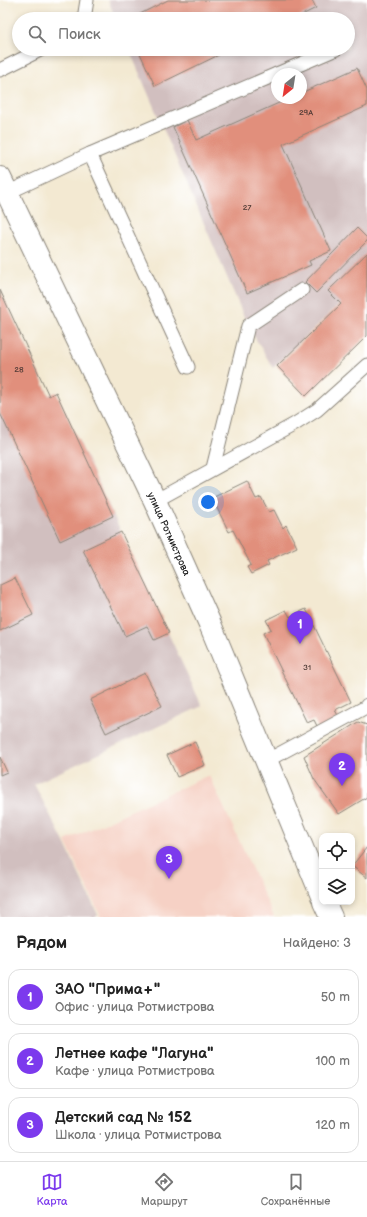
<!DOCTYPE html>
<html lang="ru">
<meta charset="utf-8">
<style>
:root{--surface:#fff;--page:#f6f6f6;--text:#222;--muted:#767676;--line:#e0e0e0;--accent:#7c3aed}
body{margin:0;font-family:"Balsamiq Sans",sans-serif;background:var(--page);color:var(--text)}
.controls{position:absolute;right:12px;bottom:12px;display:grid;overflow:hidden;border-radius:8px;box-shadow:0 2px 6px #0003}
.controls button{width:36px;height:36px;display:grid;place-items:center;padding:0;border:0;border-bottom:1px solid var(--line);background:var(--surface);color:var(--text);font:20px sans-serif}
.compass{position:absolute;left:271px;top:68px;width:36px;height:36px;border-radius:50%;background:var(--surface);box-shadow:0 2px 6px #0003;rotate:210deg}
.you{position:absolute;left:208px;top:502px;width:14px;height:14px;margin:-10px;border:3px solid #fff;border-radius:50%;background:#1a73e8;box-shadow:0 0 0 6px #1a73e833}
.badge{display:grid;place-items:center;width:26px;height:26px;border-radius:50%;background:var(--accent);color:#fff;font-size:13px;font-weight:700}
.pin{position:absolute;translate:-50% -33px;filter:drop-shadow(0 1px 2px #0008)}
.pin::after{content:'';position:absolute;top:21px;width:14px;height:12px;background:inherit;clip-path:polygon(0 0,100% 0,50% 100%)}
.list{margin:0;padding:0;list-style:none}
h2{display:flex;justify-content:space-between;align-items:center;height:52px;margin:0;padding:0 16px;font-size:17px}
h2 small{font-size:13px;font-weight:400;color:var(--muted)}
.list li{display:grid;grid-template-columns:26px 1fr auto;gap:12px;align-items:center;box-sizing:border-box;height:56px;margin:0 8px 8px;padding:0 8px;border:1px solid var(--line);border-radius:12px}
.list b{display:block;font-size:15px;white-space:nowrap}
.list p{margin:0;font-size:13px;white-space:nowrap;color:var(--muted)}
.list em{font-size:13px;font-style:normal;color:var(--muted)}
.icon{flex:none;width:22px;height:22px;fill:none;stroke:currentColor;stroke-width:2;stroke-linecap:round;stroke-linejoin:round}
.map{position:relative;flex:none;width:367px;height:917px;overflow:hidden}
.search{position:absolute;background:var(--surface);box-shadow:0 2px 6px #0003;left:12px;right:12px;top:12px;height:44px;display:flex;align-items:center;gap:10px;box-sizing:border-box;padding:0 14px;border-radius:22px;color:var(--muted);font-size:15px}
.sheet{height:244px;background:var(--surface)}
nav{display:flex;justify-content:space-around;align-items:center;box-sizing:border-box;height:56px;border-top:1px solid var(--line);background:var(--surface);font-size:11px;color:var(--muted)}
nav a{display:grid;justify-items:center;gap:2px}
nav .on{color:var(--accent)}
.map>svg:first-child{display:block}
</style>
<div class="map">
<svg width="367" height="917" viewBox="0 0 367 917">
<rect width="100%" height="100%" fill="#fff"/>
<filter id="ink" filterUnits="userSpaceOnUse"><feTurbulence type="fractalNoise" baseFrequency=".025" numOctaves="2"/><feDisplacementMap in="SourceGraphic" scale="8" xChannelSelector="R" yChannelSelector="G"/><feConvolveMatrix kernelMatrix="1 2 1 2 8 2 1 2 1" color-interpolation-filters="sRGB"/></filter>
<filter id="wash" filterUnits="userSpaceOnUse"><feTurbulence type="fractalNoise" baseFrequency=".012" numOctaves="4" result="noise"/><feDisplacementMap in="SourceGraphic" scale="16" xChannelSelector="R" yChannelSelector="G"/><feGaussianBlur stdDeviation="0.9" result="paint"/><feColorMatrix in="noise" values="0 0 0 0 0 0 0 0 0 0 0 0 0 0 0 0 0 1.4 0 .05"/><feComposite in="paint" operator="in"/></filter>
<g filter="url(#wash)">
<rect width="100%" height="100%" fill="#f3e9d2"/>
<!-- built -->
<path fill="#f6d1c5" d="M 209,775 L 274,917 L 99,917 L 100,915 L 65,841 Z"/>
<!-- industrial -->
<g fill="#d1bfbf" fill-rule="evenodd">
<path d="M 108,0 L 367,0 L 367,278 L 273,368 L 248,326 L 129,49 L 348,49 L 348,19 L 116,19 ZM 277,74 L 301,74 L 301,98 L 277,98 Z"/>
<path d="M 0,290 L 49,395 L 56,392 L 202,706 L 34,784 L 63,840 L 98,915 L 96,917 L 0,917 Z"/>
</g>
<g id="blocks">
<!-- building -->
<g fill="#e18f7c">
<path d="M 168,0 L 312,0 L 316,8 L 294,19 L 130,19 Z"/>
<path d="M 138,49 L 231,49 L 155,86 Z"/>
<path d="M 357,68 L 367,90 L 367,106 L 283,144 L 331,251 L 309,261 L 311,265 L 247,293 L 173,127 L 187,120 L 196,140 L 290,98 L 301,98 L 301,93 Z"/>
<path d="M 357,228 L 367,238 L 367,241 L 316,293 L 305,282 Z"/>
<path d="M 367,253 L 367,336 L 306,396 L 277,366 L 341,304 L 328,291 Z"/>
<path d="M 0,290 L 49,396 L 56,392 L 113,516 L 60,541 L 0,413 Z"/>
<path d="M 247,481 L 256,499 L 261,497 L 269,512 L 274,510 L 283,528 L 286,525 L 297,547 L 267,561 L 269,565 L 251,574 L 247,567 L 251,565 L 233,530 L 229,532 L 212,498 Z"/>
<path d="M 121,532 L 169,633 L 154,640 L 147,626 L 125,636 L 83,550 Z"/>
<path d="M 15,578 L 33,615 L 0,631 L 0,585 Z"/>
<path d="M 306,609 L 351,702 L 335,710 L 340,719 L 319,730 L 314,720 L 307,723 L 263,633 L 271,629 L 266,620 L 286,610 L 290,617 Z"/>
<path d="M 145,673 L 162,706 L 106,733 L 90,700 Z"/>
<path d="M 358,722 L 367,725 L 367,797 L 339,814 L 314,779 L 304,756 Z"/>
<path d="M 195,742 L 205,765 L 177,777 L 167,755 Z"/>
<path d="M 0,757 L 7,772 L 0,775 Z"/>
<path d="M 367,847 L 367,878 L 352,866 Z"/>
</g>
</g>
</g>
<g filter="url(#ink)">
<use href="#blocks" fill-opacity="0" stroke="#888277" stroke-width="1"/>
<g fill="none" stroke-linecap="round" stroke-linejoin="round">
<!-- service casing -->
<g stroke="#888277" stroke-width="15">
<g id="service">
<path d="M 84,19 L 87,0"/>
<path d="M 0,70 L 42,49"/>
<path d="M 277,74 L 336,49"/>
<path d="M 90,154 L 188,367"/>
<path d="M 7,193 L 90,154 L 277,74"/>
<path d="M 213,468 L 248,326 L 302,290"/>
<path d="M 155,501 L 295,424 L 317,410 L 367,365"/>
<path d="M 266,761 L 366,707 L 367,705"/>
</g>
</g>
<!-- tertiary casing -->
<g stroke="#888277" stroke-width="24">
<g id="tertiary">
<path id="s1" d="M 0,178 L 155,501 L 210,624 L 322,896"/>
<path d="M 324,902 L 331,917"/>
</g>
</g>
<!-- service -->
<use href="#service" stroke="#fff" stroke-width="13"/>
<!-- tertiary -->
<use href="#tertiary" stroke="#fff" stroke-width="22"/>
</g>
</g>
<g text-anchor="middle" stroke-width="4" stroke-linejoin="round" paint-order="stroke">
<!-- number labels -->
<g font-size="8" fill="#4d3934">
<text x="306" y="115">29А</text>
<text x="247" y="210">27</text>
<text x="19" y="372">28</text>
<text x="307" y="670">31</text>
</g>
<!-- street labels -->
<g font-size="10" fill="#1c1c1c" stroke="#fff">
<text dy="4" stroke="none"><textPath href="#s1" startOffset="394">улица Ротмистрова</textPath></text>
</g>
</g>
</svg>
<div class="controls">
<button><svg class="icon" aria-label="locate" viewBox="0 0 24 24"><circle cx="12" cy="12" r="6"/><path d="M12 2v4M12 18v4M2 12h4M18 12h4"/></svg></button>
<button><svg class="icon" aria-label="layers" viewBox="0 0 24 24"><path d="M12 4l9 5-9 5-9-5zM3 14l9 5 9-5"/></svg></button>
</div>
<svg class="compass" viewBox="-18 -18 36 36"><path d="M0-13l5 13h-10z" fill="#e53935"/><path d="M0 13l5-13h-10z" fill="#767676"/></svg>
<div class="you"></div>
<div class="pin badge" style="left:300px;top:644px">1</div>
<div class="pin badge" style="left:342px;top:786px">2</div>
<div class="pin badge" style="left:169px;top:879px">3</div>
<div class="search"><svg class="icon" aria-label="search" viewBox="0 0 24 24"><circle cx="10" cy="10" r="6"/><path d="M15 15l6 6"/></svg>Поиск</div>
</div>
<section class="sheet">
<h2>Рядом<small>Найдено: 3</small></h2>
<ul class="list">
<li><span class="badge">1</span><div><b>ЗАО &quot;Прима+&quot;</b><p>Офис · улица Ротмистрова</p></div><em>50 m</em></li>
<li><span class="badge">2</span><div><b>Летнее кафе &quot;Лагуна&quot;</b><p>Кафе · улица Ротмистрова</p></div><em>100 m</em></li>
<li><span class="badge">3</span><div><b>Детский сад № 152</b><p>Школа · улица Ротмистрова</p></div><em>120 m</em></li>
</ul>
</section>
<nav>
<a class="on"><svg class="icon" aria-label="map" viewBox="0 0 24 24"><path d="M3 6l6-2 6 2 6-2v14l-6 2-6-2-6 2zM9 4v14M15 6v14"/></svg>Карта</a>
<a><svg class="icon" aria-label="directions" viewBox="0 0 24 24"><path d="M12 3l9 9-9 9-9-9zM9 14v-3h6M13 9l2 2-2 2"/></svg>Маршрут</a>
<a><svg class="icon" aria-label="saved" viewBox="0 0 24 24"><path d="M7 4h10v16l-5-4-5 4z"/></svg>Сохранённые</a>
</nav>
